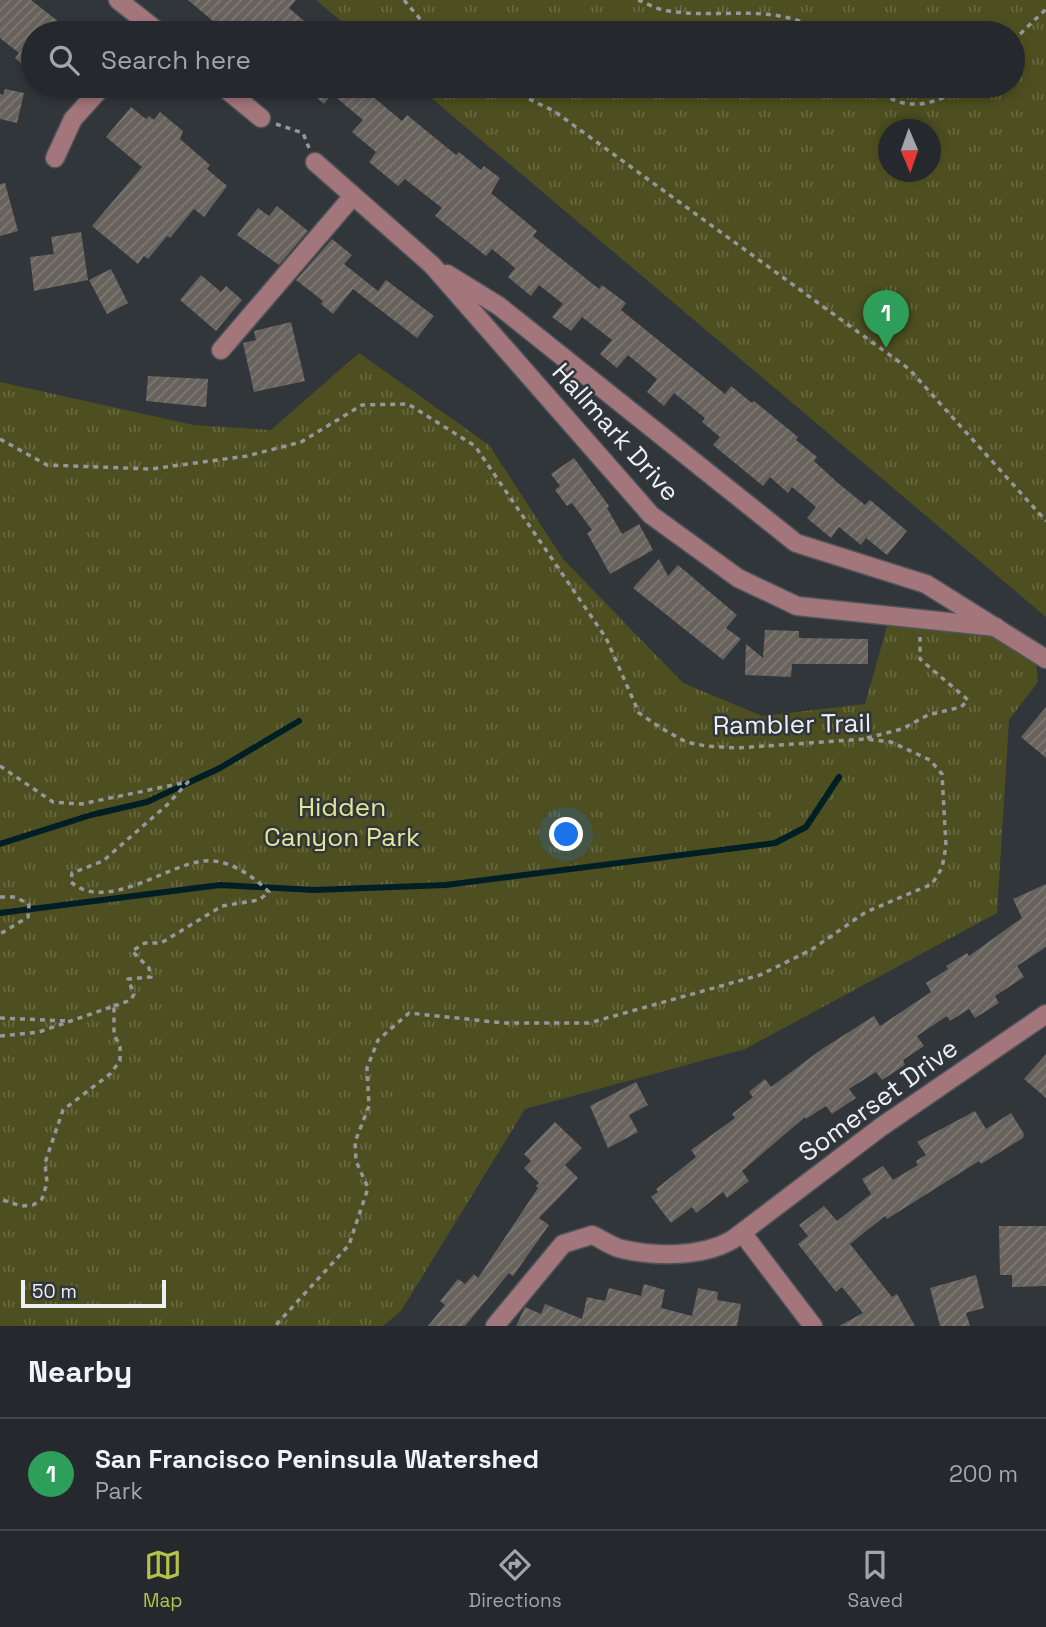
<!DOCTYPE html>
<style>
:root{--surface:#25282c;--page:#313438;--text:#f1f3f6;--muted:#a3a6a9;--line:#424448;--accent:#b5c249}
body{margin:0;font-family:"Space Grotesk",sans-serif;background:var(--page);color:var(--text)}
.compass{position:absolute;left:878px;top:119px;width:63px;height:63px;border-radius:50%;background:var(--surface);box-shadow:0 4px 10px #0003;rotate:178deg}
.scale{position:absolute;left:21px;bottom:18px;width:145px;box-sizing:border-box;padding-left:7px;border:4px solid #edf0f3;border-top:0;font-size:19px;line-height:24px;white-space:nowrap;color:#edf0f3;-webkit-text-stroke:5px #31363b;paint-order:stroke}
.you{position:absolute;left:567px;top:835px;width:24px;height:24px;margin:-18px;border:5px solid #fff;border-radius:50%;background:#1a73e8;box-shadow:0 0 0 10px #1a73e833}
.badge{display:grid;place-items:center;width:46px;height:46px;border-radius:50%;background:var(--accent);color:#fff;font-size:23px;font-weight:700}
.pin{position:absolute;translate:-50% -58px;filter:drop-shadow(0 2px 4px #0008)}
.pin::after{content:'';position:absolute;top:37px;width:24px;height:21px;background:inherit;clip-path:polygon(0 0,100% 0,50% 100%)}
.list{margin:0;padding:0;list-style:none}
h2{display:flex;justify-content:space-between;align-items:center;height:91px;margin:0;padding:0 28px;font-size:30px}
h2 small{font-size:23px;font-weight:400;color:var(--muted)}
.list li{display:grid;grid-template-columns:46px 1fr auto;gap:21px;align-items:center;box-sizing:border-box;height:112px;padding:0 28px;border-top:2px solid var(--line)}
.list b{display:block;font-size:26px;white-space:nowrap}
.list p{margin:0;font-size:23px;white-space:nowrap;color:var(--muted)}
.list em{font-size:23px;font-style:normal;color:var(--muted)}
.icon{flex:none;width:38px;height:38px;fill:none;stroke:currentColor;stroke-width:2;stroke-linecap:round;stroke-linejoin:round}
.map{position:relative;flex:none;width:1046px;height:1326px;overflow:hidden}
.search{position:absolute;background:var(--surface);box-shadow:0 4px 10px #0003;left:21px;right:21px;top:21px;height:77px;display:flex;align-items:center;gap:18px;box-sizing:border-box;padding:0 24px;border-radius:38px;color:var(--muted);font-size:26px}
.sheet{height:203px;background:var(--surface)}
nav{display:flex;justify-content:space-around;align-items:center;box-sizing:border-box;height:98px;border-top:2px solid var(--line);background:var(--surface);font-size:19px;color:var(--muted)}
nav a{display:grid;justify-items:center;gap:4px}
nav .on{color:var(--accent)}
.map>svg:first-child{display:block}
</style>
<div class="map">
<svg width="1046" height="1326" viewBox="0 0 1046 1326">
<defs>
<pattern id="grass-tufts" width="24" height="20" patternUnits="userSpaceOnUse" patternTransform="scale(1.75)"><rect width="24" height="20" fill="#4e4f20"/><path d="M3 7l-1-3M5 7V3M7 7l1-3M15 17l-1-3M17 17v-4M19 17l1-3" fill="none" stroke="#686941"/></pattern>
<pattern id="building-hatch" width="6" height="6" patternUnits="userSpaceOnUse" patternTransform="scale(1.75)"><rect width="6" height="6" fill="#68625d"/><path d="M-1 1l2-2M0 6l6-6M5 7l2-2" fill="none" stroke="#7e7975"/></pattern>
</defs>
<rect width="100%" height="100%" fill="#31363b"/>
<!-- grass -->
<g fill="url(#grass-tufts)" fill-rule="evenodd">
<path d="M 316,0 L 1046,0 L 1046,617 L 417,86 L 1013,86 L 1013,33 L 355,33 ZM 888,130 L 930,130 L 930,172 L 888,172 Z"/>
<path d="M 359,353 L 489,445 L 563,559 L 683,683 L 762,716 L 865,704 L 890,616 L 996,627 L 1035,651 L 1038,682 L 1009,720 L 997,913 L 745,1049 L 525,1109 L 401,1311 L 383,1326 L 0,1326 L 0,382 L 193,425 L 271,430 Z"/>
</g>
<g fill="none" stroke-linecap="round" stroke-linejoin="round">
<!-- stream -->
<g stroke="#001f25" stroke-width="6">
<path d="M 0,844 L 91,815 L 147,802 L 220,768 L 299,721"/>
<path d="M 0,913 L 220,885 L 314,890 L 446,885 L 775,843 L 806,827 L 839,777"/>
</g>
</g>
<!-- building -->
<g fill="url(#building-hatch)">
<path d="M 0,0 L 31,0 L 73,33 L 33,33 L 33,73 L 15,58 L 19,53 L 0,38 Z"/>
<path d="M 188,0 L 296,0 L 289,8 L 318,33 L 227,33 Z"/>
<path d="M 303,86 L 360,86 L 402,121 L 407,115 L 456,155 L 459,152 L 481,170 L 484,166 L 500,178 L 491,193 L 537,231 L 533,236 L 599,289 L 602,285 L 626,303 L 621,310 L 725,394 L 731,386 L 752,403 L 754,401 L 798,437 L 796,440 L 817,457 L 814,461 L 838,483 L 865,505 L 870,500 L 907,531 L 887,555 L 866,538 L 861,545 L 839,527 L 831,538 L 807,518 L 816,507 L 792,487 L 788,493 L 770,477 L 763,486 L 713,445 L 720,437 L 702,422 L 705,418 L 674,393 L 664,406 L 647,392 L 657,379 L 628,355 L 617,368 L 600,354 L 612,340 L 582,317 L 571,331 L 552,317 L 563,304 L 539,285 L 531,296 L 508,277 L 515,268 L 492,249 L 486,256 L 435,216 L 442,208 L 405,179 L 398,186 L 369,162 L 376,152 L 352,132 L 363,120 L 332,94 L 324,104 Z"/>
<path d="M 5,89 L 24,93 L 17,123 L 0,119 L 0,94 L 3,95 Z"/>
<path d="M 131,107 L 146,119 L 149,116 L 154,120 L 160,112 L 183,131 L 180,139 L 210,165 L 207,169 L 227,186 L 204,217 L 194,209 L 170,238 L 167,236 L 148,259 L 144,256 L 138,264 L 92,226 L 142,167 L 106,137 Z"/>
<path d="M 5,183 L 18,231 L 0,236 L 0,184 Z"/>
<path d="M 277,206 L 308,231 L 279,265 L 237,235 L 258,208 L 269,216 Z"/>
<path d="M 81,232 L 88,280 L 34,291 L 30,257 L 54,254 L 51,237 Z"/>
<path d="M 332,239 L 352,255 L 344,264 L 378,291 L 386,280 L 434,316 L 417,338 L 353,289 L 333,314 L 321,304 L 323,301 L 296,280 Z"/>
<path d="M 111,269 L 128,303 L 107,314 L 89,280 Z"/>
<path d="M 201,275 L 221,292 L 226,286 L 242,300 L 216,331 L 180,300 Z"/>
<path d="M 291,322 L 305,381 L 254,392 L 243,343 L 256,340 L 254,331 Z"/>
<path d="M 148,376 L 208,379 L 206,407 L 146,401 Z"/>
<path d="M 574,458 L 609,506 L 607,508 L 622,534 L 639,524 L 653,550 L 610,574 L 587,533 L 592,530 L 572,503 L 567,506 L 555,490 L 560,486 L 551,474 Z"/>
<path d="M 659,559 L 668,576 L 678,565 L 737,615 L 726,628 L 741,639 L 723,660 L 633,588 Z"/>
<path d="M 765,630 L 799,631 L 799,638 L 868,639 L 868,664 L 792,664 L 791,677 L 745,675 L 746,644 L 763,658 Z"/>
<path d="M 1046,707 L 1046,758 L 1021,737 Z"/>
<path d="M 1046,884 L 1046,947 L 1017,966 L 1024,977 L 995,996 L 999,1003 L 975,1018 L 969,1009 L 950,1021 L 947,1016 L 917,1036 L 924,1046 L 903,1060 L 905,1065 L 882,1080 L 876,1072 L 849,1089 L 856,1098 L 832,1114 L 826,1106 L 806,1119 L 805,1117 L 742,1171 L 749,1181 L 727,1198 L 723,1192 L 696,1213 L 692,1207 L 671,1223 L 651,1197 L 658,1192 L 656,1189 L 696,1157 L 691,1150 L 735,1118 L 732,1114 L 753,1097 L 749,1092 L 765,1079 L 771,1087 L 822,1049 L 874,1016 L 880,1026 L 931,992 L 926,983 L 948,969 L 946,966 L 967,953 L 969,956 L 1022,918 L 1013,899 Z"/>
<path d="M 1046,1054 L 1046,1098 L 1024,1079 Z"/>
<path d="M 636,1082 L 648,1105 L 629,1115 L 638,1132 L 608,1148 L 590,1106 Z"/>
<path d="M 975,1111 L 986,1129 L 1011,1113 L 1024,1134 L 1023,1138 L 981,1164 L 979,1161 L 887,1219 L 885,1216 L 850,1244 L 892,1297 L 897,1294 L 915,1326 L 839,1326 L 863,1313 L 842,1287 L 836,1292 L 798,1244 L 808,1236 L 799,1225 L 824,1206 L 837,1221 L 871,1194 L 862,1179 L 883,1166 L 893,1180 L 918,1165 L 916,1161 L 926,1155 L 917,1142 Z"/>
<path d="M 555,1122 L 582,1148 L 565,1165 L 578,1178 L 539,1218 L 549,1225 L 513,1276 L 509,1273 L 465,1326 L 428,1326 L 445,1305 L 440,1301 L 458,1279 L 465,1284 L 474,1274 L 478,1278 L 538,1188 L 536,1186 L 539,1183 L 524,1168 L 531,1161 L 524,1154 Z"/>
<path d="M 999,1226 L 1046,1226 L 1046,1286 L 1012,1287 L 1012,1275 L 1000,1275 Z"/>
<path d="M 976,1275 L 984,1308 L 966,1313 L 970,1326 L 940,1326 L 930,1288 Z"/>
<path d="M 644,1284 L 665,1290 L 661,1308 L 692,1316 L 698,1288 L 718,1292 L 717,1300 L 741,1304 L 737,1326 L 516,1326 L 525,1307 L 541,1314 L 545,1304 L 582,1319 L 587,1297 L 605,1301 L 609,1288 L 641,1296 Z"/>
</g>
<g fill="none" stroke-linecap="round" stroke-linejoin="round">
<!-- minor casing -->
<g stroke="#4f5458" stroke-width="21">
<g id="minor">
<path d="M 118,0 L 160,33"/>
<path d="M 222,86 L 261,118"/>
<path d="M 55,158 L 73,119 L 103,86"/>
<path d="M 315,162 L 432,265 L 651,515 L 738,578 L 797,606 L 996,627"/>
<path d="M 447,274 L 499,306 L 796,543 L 926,584 L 1046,659"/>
<path d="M 221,350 L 353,196"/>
<path d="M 743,1234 L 813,1326"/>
<path d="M 495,1326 L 563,1244 L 592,1235 C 602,1239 612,1247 622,1249 C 656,1257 702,1257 732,1240 L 881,1127 L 1046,1014"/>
</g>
</g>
<!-- path -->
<g stroke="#94989c" stroke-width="3.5" stroke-dasharray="5 5" stroke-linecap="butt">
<path d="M 404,0 L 432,33"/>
<path d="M 638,0 C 646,3 655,8 663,10 C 720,21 772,0 824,33"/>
<path d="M 1013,41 L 1046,9"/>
<path d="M 502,86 L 554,111 L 909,369 L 1046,521"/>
<path d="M 875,86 C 900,114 936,106 963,86"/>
<path d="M 276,124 L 303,133 L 309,148"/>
<path d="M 0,439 L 47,465 L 151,469 L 247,456 L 301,442 L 362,405 L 408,404 L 475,446 L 606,638 L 639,713 L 661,728 L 686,742 L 706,746 L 737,748 L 865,739 L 891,742 L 930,760 L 942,774 L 946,846 L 942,868 L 932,884 L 866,912 L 811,950 L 760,975 L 589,1023 L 504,1023 L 409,1013 L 378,1040 L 367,1068 L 369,1106 L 355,1142 L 356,1161 L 368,1188 L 349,1245 L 275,1326"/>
<path d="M 867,738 L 902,729 L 928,715 L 961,707 L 968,700 L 920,659 L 920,637"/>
<path d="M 0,766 L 53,802 L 81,804 L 188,782 L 167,805 L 103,861 L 72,873 L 71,882 C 106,913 166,865 203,861 C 228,858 253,876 269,892 L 259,900 L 222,906 L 161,943 L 145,943 L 132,951 L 149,968 L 151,977 L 128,979 L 134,994 L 131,1000 L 114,1006"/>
<path d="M 0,897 L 15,897 L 29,904 L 28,917 L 0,934"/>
<path d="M 0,1018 L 68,1021"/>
<path d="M 0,1036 L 39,1032 L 114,1006 L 114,1034 L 120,1047 L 120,1061 L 110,1074 L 63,1110 L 45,1163 L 47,1183 L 42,1199 L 33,1205 L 21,1206 L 0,1199"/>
</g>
<!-- minor -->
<use href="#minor" stroke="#a3767c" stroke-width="18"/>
</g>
<g text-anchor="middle" stroke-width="5" stroke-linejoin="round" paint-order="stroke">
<!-- street labels -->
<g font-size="26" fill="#edf0f3" stroke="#31363b">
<text transform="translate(616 432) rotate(48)" y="9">Hallmark Drive</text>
<text transform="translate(792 724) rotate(-1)" y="9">Rambler Trail</text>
<text transform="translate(878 1100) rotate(-36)" y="9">Somerset Drive</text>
</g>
<!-- park labels -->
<g font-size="26" fill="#e3e698" stroke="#31363b">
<text x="342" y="816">Hidden<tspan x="342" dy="30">Canyon Park</tspan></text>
</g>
</g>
</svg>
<svg class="compass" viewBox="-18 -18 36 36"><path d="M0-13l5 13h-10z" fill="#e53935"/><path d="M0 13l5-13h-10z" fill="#a3a6a9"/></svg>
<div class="scale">50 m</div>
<div class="you"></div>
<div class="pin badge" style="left:886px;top:348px;background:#2e9e5b">1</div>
<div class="search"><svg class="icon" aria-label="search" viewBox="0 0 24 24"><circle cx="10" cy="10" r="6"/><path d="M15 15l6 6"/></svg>Search here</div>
</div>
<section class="sheet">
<h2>Nearby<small></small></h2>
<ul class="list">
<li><span class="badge" style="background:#2e9e5b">1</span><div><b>San Francisco Peninsula Watershed</b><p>Park</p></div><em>200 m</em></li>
</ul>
</section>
<nav>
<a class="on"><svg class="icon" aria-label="map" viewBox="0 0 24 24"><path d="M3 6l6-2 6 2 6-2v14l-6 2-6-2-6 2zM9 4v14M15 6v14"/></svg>Map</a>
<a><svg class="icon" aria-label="directions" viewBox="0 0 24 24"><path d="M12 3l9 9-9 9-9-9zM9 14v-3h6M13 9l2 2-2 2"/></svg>Directions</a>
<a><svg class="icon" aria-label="saved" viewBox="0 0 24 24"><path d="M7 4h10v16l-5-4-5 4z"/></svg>Saved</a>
</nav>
